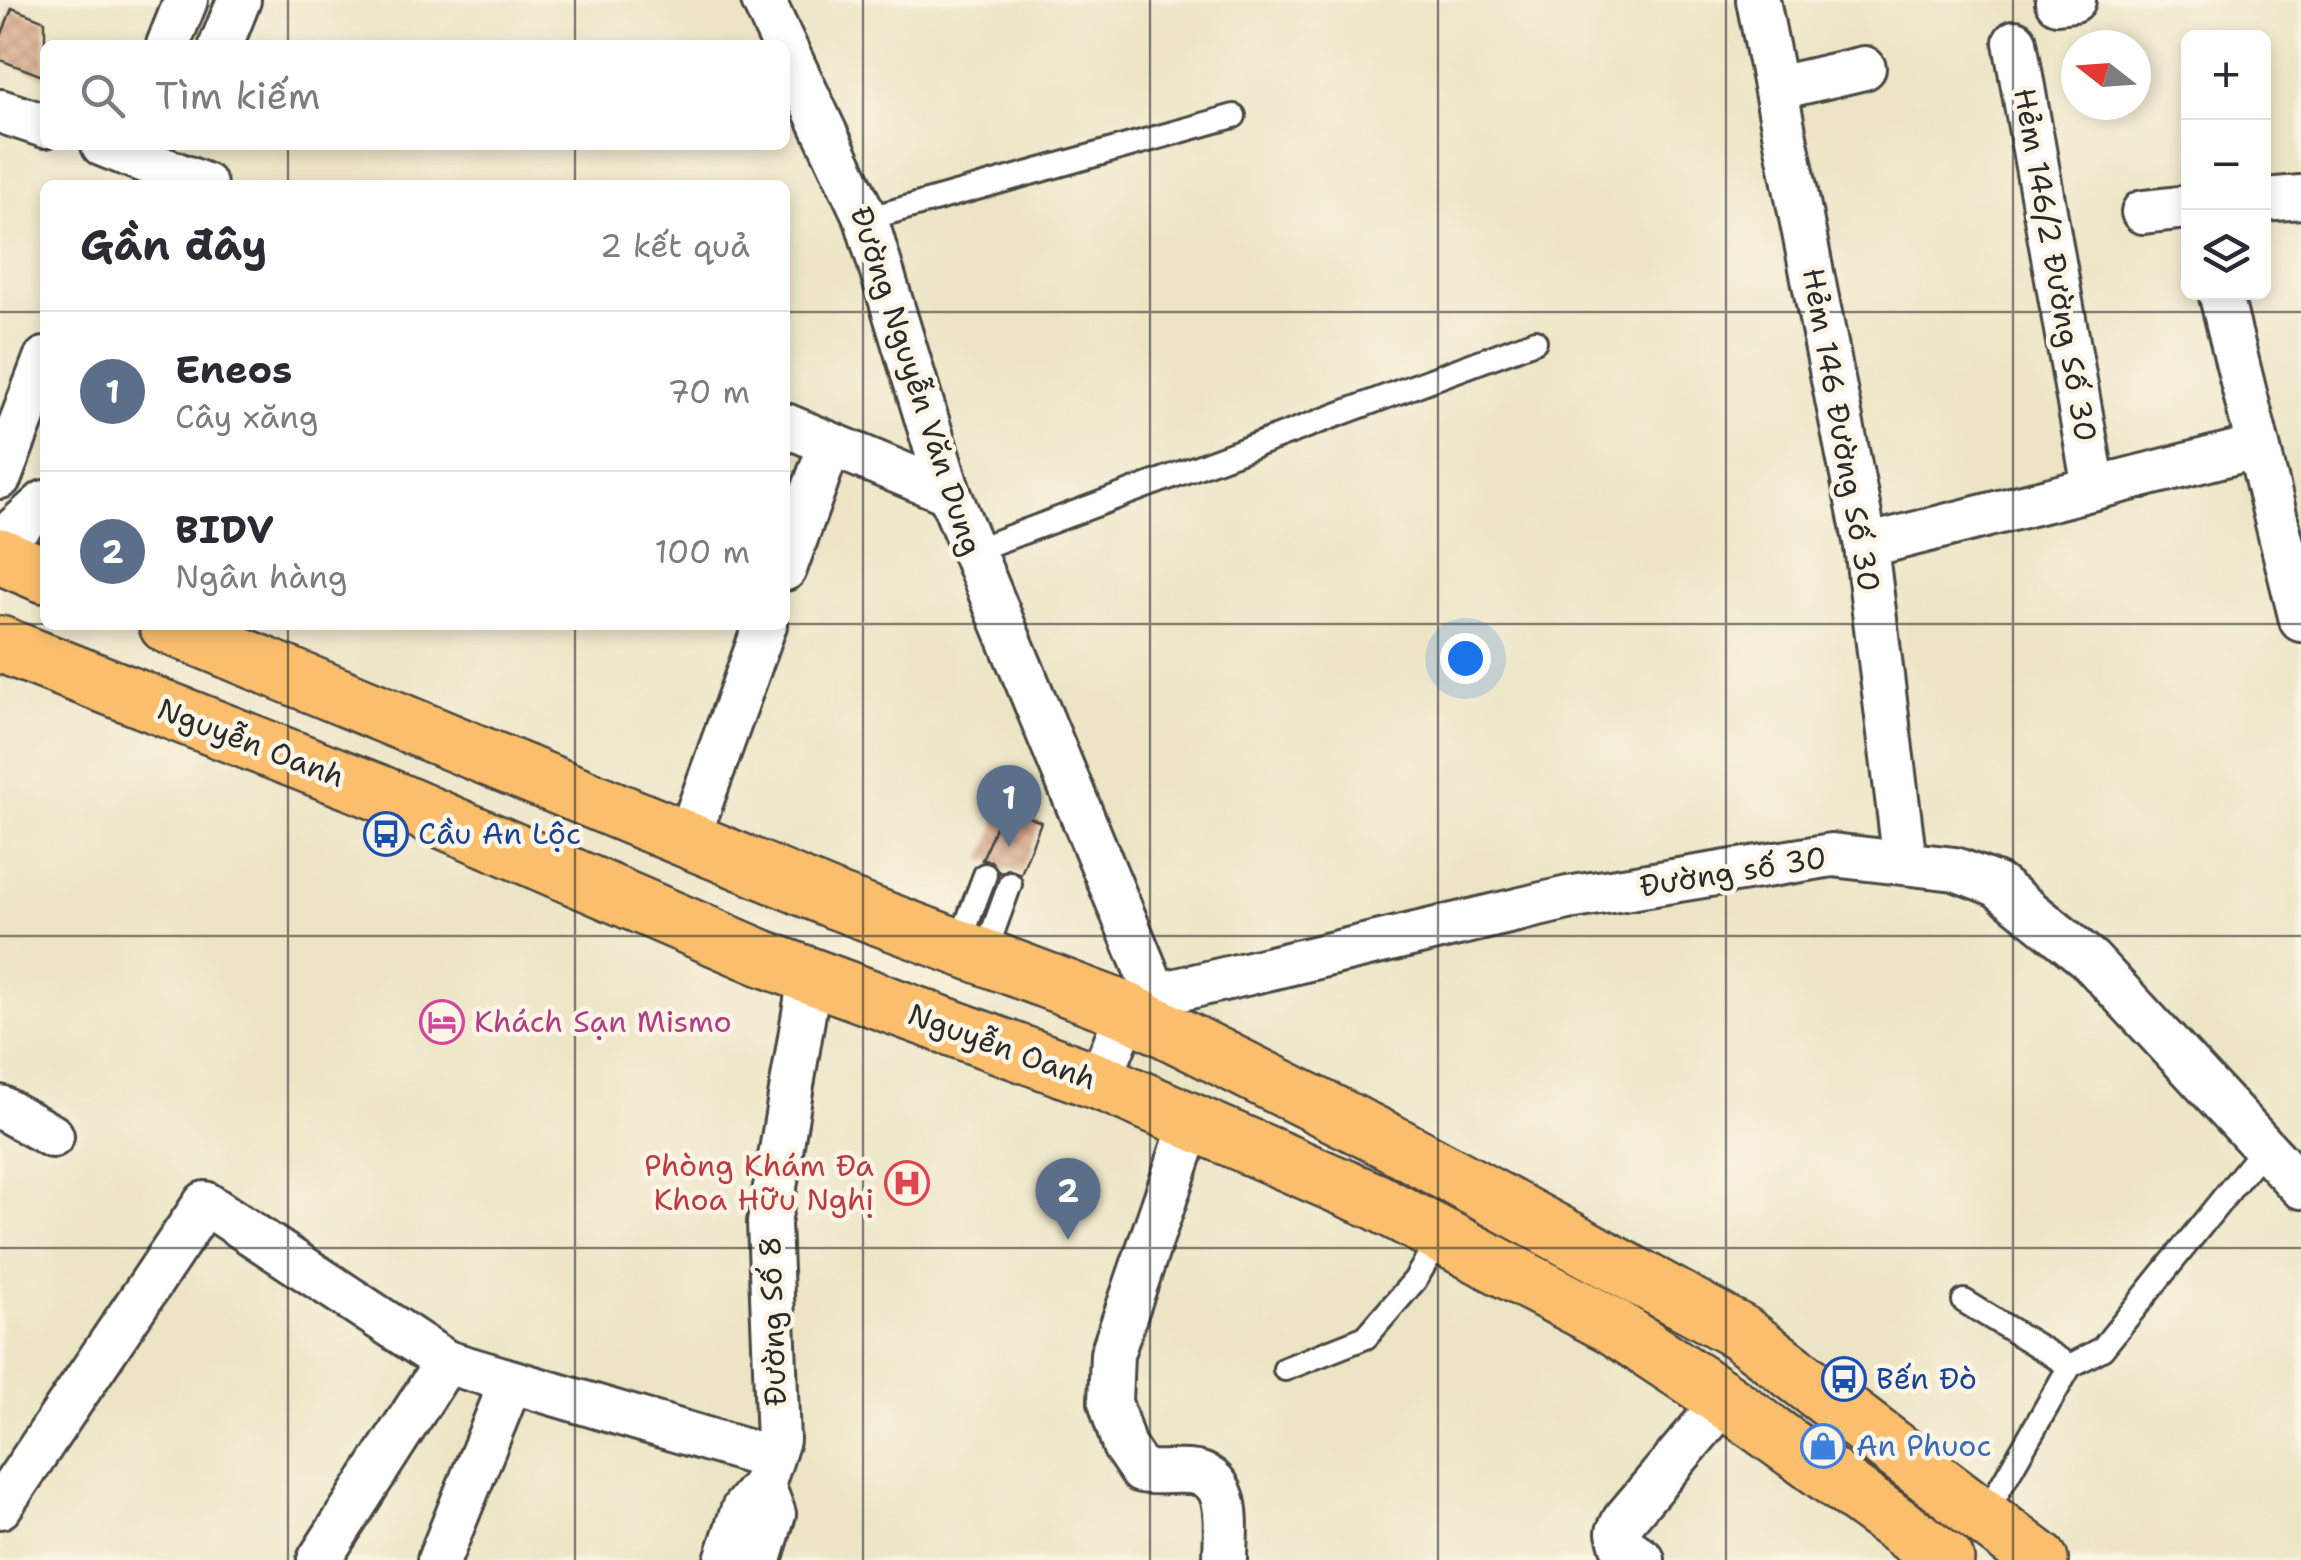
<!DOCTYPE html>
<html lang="vi">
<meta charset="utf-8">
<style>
:root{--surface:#fff;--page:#f7f7f7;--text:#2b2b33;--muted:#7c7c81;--line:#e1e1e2;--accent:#0f766e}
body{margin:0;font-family:"Shantell Sans",sans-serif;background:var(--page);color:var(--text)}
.controls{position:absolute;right:30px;top:30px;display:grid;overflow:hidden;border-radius:15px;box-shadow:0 5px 15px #0003}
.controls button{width:90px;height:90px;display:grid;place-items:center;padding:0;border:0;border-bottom:2px solid var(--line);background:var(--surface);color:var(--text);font:50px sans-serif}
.compass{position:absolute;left:2061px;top:30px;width:90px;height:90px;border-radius:50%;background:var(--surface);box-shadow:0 5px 15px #0003;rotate:287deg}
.you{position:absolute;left:1465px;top:658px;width:35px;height:35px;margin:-25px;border:8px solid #fff;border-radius:50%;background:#1a73e8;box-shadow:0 0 0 15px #1a73e833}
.badge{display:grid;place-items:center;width:65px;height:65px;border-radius:50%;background:var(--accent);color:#fff;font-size:32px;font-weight:700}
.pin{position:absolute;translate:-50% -82px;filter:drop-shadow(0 2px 5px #0008)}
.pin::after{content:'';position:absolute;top:52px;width:35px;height:30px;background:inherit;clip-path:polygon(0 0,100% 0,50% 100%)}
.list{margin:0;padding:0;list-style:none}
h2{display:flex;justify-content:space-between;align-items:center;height:130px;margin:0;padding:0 40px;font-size:42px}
h2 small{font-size:32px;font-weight:400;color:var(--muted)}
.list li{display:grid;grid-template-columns:65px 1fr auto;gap:30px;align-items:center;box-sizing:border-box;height:160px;padding:0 40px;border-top:2px solid var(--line)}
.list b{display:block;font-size:38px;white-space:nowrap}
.list p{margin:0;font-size:32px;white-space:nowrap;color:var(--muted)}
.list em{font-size:32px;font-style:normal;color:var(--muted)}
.icon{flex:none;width:55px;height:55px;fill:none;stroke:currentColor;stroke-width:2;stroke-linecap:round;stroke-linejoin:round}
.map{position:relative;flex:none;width:2301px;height:1560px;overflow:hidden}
.search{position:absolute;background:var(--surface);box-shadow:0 5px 15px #0003;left:40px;top:40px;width:750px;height:110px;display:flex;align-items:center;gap:25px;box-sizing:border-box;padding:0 35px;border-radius:15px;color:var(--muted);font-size:38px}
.panel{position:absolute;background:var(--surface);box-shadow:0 5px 15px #0003;left:40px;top:180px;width:750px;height:450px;border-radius:15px}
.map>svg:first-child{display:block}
</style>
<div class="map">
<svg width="2301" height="1560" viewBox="0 0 2301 1560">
<defs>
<pattern id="building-cross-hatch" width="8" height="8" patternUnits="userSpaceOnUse" patternTransform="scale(2.5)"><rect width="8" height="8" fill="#d29b7a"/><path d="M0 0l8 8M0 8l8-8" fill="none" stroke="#ab7f64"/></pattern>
</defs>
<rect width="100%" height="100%" fill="#fcf5e5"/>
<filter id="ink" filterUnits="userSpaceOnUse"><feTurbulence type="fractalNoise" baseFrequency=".01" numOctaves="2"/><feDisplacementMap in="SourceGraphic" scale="20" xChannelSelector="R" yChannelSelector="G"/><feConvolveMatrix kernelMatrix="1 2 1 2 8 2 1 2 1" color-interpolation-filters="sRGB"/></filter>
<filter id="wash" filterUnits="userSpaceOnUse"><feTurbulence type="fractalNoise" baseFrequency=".0048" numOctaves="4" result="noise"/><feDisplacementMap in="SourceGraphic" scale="40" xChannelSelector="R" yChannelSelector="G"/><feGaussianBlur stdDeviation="2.25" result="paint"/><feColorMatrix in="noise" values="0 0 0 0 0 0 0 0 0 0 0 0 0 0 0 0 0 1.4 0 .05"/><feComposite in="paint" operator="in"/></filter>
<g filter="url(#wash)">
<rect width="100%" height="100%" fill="#ece4c4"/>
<g id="blocks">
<!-- building -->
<g fill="url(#building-cross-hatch)">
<path d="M 12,8 L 45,21 L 45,77 L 0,60 L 0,39 Z"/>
<path d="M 1003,807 L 1041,822 L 1021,874 L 1008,869 L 1000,873 L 991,861 L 982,860 Z"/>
</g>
</g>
</g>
<g filter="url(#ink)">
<use href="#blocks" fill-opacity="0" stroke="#484742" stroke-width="2.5"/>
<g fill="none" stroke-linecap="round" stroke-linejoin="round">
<!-- lane casing -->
<g stroke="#484742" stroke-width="28">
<g id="lane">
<path d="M 866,219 L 1234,116"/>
<path d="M 972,551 L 1535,341"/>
<path d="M 958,947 L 985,875"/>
<path d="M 984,956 L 1010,884"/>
<path d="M 1964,1301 L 2070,1366 L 1983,1518"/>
<path d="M 2070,1366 L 2102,1349 L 2262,1150"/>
<path d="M 1285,1369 L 1366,1337 L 1415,1280 L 1442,1235"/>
</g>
</g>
<!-- street casing -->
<g stroke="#484742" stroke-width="48">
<g id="street">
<path d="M 763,0 L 784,45"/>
<path d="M 1758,0 L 1866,546 L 1905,863"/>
<path d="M 2057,2 L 2074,0"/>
<path d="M 2015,42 L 2094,488"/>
<path d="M 168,45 L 186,0"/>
<path d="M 221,45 L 239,0"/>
<path d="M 785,47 L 866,219 L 949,493 L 1156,995"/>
<path d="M 1778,88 L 1864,68"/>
<path d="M 0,111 L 45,126"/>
<path d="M 103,145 L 205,185"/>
<path d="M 2264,200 L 2301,197"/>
<path d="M 2143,212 L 2188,207"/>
<path d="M 2220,292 L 2301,620"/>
<path d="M 785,425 L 949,493"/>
<path d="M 0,477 L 45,359"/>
<path d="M 0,542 L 45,502"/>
<path d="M 1866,546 L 2256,447"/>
<path d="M 785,569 L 830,444"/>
<path d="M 688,839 L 765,625"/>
<path d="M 1099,1082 L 1128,1011 L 1156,995 L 1568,898 L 1832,855 L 1955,869 L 1997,885 L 2090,960 L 2301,1187"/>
<path d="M 0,1107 L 52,1136"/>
<path d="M 1191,1124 L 1112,1354 L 1110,1402 L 1124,1446 L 1141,1471 C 1157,1474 1172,1471 1188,1472 C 1235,1474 1225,1527 1225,1560"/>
<path d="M 0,1507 L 205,1203 L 446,1362"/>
<path d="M 319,1560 L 446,1362 L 770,1458"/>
<path d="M 439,1560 L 511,1382"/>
<path d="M 726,1560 L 743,1509 L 763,1485 L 778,1440 L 769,1223 L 810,977"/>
<path d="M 760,1560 L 774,1514 L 763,1485"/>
<path d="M 1643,1560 L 1621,1544 L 1618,1532 L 1624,1520 L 1725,1400"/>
</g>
</g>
<!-- primary casing -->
<g stroke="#484742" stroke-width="60">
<g id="primary">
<path d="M 0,556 L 45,575"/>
<path d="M 167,625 L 838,902 L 1128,1011 L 1390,1142 L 1740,1332 L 2040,1560"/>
<path d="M 0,644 L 377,792 L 762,958 L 1110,1086 L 1377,1202 L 1613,1326 L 1725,1400 L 1946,1560"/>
</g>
</g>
<!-- lane -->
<use href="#lane" stroke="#fff" stroke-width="22"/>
<!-- street -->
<use href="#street" stroke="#fff" stroke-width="42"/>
<!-- primary -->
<use href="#primary" stroke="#fabe6d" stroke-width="55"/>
</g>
</g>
<!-- grid -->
<path fill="none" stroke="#2b2b2b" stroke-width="2.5" stroke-opacity="0.55" d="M 288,0 L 288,45M 575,0 L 575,45M 863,0 L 863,1560M 1150,0 L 1150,1560M 1438,0 L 1438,1560M 1726,0 L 1726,1560M 2013,0 L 2013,1560M 288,145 L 288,185M 575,145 L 575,185M 0,312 L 45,312M 785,312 L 2301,312M 0,624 L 45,624M 785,624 L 2301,624M 288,625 L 288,1560M 575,625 L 575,1560M 0,936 L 2301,936M 0,1248 L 2301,1248"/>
<!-- icons -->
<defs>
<g id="bus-ring" transform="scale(2.25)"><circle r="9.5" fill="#fcf5e5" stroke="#1a4fb4" stroke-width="1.5"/><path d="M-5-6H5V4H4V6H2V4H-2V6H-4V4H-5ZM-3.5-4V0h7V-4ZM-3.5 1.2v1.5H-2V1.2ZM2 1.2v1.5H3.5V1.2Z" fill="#1a4fb4"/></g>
<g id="hotel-ring" transform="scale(2.25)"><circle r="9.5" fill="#fcf5e5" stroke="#d1479c" stroke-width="1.5"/><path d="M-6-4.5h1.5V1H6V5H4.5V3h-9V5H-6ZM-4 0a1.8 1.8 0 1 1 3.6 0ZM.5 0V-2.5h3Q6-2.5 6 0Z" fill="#d1479c"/></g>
<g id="hospital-ring" transform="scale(2.25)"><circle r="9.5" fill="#fcf5e5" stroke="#e0444e" stroke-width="1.5"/><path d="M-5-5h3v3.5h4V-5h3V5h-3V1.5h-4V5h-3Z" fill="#e0444e"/></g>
<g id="shop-ring" transform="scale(2.25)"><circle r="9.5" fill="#fcf5e5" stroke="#3f7fe0" stroke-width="1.5"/><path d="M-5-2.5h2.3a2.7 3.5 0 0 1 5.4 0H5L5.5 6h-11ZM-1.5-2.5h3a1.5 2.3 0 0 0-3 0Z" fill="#3f7fe0"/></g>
</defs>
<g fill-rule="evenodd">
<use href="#bus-ring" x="386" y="834"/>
<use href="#hotel-ring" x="442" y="1022"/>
<use href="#hospital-ring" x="907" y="1183"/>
<use href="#bus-ring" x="1844" y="1379"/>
<use href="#shop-ring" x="1823" y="1446"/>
</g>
<g text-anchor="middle" stroke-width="9" stroke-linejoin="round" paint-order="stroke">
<!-- street labels -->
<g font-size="30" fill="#2b2b2b" stroke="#fcf5e5">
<text transform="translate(2055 265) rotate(80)" y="10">Hẻm 146/2 Đường Số 30</text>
<text transform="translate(916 381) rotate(72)" y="10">Đường Nguyễn Văn Dung</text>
<text transform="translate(1841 430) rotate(80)" y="10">Hẻm 146 Đường Số 30</text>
<text transform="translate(251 743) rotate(21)" y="10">Nguyễn Oanh</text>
<text transform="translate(1733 872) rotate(-9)" y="10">Đường số 30</text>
<text transform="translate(1002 1047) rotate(20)" y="10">Nguyễn Oanh</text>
<text transform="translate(773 1321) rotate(-92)" y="10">Đường Số 8</text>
</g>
<!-- transit labels -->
<g font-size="30" fill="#164399" stroke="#fcf5e5" text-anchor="start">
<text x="418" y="844">Cầu An Lộc</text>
<text x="1876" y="1389">Bến Đò</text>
</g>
<!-- hotel labels -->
<g font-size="30" fill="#b23c85" stroke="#fcf5e5" text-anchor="start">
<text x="474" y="1032">Khách Sạn Mismo</text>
</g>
<!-- health labels -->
<g font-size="30" fill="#be3a42" stroke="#fcf5e5" text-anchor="end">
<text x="874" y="1176">Phòng Khám Đa<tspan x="874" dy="34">Khoa Hữu Nghị</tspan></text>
</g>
<!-- shop labels -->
<g font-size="30" fill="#366cbe" stroke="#fcf5e5" text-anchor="start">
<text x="1856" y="1456">An Phuoc</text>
</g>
</g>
</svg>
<div class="controls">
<button>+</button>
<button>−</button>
<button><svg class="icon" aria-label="layers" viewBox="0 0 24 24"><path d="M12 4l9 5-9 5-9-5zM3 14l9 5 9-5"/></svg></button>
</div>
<svg class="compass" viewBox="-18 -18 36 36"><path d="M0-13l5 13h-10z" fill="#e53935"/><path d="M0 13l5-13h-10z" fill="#7c7c81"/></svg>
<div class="you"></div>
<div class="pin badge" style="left:1009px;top:847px;background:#5c6f8a">1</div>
<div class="pin badge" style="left:1068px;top:1240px;background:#5c6f8a">2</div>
<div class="search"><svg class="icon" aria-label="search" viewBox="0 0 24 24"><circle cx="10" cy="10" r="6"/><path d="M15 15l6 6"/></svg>Tìm kiếm</div>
<section class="panel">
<h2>Gần đây<small>2 kết quả</small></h2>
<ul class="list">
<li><span class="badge" style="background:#5c6f8a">1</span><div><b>Eneos</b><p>Cây xăng</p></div><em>70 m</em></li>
<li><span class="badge" style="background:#5c6f8a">2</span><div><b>BIDV</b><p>Ngân hàng</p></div><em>100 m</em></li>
</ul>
</section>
</div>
